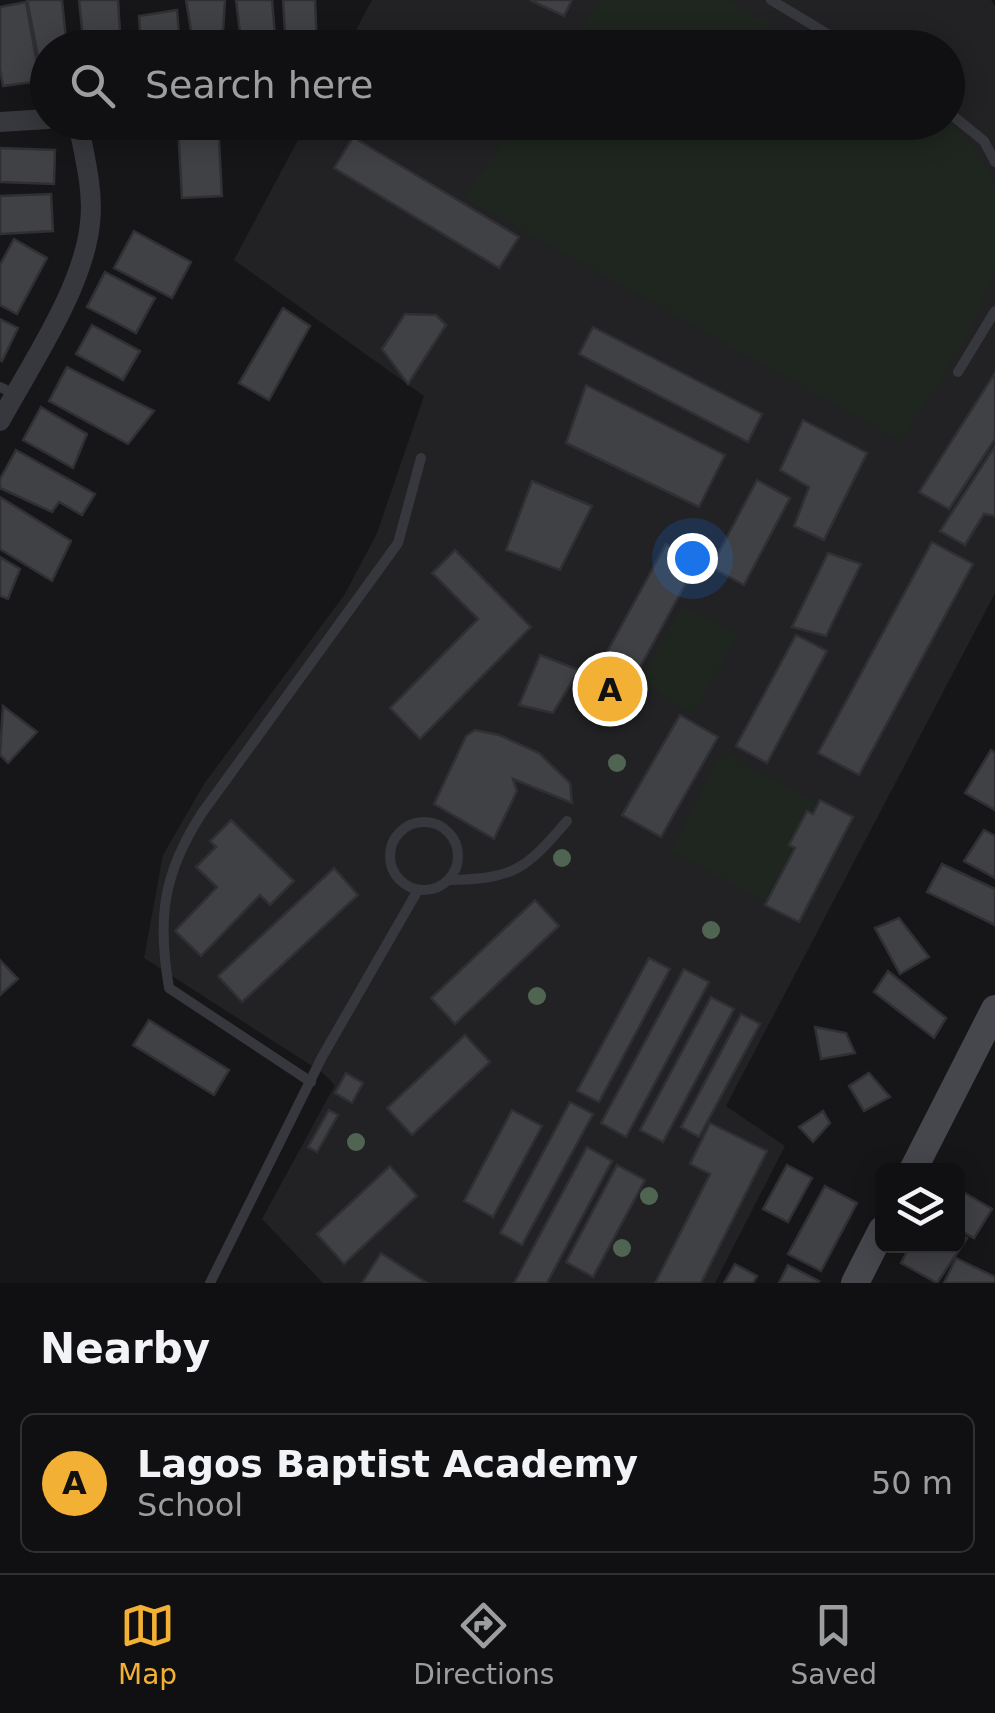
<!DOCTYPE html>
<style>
:root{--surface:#101012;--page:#1e1e20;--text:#f1f3f6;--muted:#9c9d9f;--line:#303032;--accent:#f2b134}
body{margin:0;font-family:"DejaVu Sans",sans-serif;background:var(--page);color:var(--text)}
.controls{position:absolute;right:30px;bottom:30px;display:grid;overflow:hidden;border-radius:15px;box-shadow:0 5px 25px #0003}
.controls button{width:90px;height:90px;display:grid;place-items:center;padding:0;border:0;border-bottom:2px solid var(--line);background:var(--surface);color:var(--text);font:50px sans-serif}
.you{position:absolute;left:692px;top:558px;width:35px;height:35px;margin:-25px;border:8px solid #fff;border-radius:50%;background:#1a73e8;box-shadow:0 0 0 15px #1a73e833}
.badge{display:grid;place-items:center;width:65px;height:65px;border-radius:50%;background:var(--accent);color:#111;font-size:32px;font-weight:700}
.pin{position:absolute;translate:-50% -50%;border:5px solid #fff;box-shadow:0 2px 10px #0006}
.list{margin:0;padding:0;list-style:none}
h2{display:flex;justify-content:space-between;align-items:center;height:130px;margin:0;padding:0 40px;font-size:42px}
h2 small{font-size:32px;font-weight:400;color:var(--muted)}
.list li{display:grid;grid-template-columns:65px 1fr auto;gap:30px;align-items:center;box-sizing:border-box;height:140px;margin:0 20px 20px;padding:0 20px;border:2px solid var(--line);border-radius:15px}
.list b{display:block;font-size:38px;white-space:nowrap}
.list p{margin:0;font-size:32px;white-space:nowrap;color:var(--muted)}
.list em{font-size:32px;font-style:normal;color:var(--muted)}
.icon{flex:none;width:55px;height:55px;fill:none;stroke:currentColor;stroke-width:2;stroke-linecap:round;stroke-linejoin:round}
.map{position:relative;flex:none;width:995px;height:1283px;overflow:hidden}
.search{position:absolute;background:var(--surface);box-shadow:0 5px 25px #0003;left:30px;right:30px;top:30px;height:110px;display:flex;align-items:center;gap:25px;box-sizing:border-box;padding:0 35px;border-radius:55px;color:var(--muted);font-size:38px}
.sheet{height:290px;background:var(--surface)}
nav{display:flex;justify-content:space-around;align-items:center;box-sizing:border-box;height:140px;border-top:2px solid var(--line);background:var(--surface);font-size:28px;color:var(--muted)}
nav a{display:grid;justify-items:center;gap:5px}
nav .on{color:var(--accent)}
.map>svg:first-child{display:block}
</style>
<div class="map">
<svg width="995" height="1283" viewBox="0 0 995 1283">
<rect width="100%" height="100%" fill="#161618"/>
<!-- built -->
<path fill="#222225" d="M 372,0 L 991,0 L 995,6 L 995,593 L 726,1106 L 785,1146 L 715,1283 L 323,1283 L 262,1219 L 335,1085 L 323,1073 L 144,958 L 163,855 L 204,784 L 345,594 L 377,533 L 424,396 L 234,260 L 307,123 L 948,122 L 948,48 L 347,47 Z"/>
<!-- green -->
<g fill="#1e261f">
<path d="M 600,0 L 726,0 L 812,47 L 568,47 Z"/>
<path d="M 948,122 L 955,126 L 990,170 L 995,186 L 995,268 L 973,324 L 941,381 L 901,441 L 464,198 L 516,123 Z"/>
<path d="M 682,607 L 740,633 L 691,714 L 640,680 Z"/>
<path d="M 722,751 L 817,803 L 812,812 L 806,810 L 788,845 L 793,849 L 765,901 L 671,851 Z"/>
</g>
<!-- building -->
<g fill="#404145" stroke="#303034" stroke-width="2.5">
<path d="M 27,0 L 62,0 L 67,48 L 48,48 L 48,81 L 43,82 Z"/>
<path d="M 79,0 L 118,0 L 121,48 L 84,48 Z"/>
<path d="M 186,0 L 225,0 L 222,48 L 194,48 Z"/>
<path d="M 236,0 L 272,0 L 276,48 L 242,48 Z"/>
<path d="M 283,0 L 315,0 L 317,48 L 286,48 Z"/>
<path d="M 530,0 L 572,0 L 564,16 Z"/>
<path d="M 26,2 L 40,81 L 3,86 L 0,69 L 0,7 Z"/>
<path d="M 177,10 L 180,48 L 141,48 L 139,16 Z"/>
<path d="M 218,123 L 222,196 L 182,198 L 178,126 Z"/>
<path d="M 353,137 L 519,237 L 499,268 L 334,168 Z"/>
<path d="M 0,148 L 55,150 L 54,184 L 0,182 Z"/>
<path d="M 51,194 L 53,231 L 0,234 L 0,196 Z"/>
<path d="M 134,231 L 191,262 L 172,298 L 114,268 Z"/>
<path d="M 14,239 L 47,258 L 17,314 L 0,305 L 0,265 Z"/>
<path d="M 105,272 L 155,298 L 136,333 L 87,307 Z"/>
<path d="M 283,308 L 310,326 L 269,400 L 239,383 Z"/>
<path d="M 405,314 L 436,315 L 446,325 L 408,384 L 382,349 Z"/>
<path d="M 0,319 L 18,328 L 2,361 L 0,360 Z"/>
<path d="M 92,325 L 140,351 L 123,380 L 76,354 Z"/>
<path d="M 593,327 L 762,414 L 748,442 L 579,354 Z"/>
<path d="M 67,367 L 154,411 L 128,444 L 49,401 Z"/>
<path d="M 995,373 L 995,439 L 949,509 L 919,492 Z"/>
<path d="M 586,385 L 725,455 L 699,507 L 566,443 Z"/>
<path d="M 41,407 L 87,434 L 73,468 L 23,440 Z"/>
<path d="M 803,420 L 867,453 L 824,540 L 794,526 L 809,487 L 780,470 Z"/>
<path d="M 995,446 L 995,516 L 984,514 L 965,545 L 940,531 Z"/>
<path d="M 16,450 L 95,494 L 82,515 L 59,502 L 52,512 L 0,488 L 0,479 Z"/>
<path d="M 757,480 L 790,498 L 744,585 L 711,567 Z"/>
<path d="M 532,481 L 592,506 L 560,570 L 506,550 Z"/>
<path d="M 0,497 L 71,541 L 52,581 L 0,549 Z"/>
<path d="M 932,542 L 973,564 L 859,775 L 818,753 Z"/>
<path d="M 666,544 L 698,561 L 621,702 L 589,685 Z"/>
<path d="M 455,550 L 531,627 L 420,739 L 390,708 L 478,619 L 432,573 Z"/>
<path d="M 828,553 L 861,564 L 826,636 L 792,627 Z"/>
<path d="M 0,557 L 20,569 L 8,599 L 0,596 Z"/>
<path d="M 796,635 L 827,651 L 767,763 L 736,746 Z"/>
<path d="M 540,655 L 579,670 L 553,713 L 519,705 Z"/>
<path d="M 3,706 L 37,732 L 8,763 L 0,755 Z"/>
<path d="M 680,715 L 718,737 L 661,837 L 622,815 Z"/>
<path d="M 475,730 L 499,735 L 539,753 L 570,783 L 572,803 L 513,779 L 517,791 L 494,839 L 434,804 L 466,736 Z"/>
<path d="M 991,750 L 995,753 L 995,810 L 965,793 Z"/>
<path d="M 820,800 L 853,817 L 799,922 L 765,905 L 795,848 L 789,845 L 807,811 L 813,814 Z"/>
<path d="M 231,820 L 294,881 L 270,905 L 260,895 L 201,956 L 175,931 L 217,887 L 196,867 L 216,847 L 210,841 Z"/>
<path d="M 984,830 L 995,836 L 995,878 L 964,861 Z"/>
<path d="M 942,864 L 995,889 L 995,925 L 927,892 Z"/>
<path d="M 334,868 L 358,895 L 242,1002 L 218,976 Z"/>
<path d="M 535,900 L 559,926 L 455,1024 L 431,998 Z"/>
<path d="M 899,918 L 929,957 L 900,974 L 875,928 Z"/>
<path d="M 649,958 L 670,969 L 599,1102 L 577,1091 Z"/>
<path d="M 0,960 L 18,979 L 0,995 Z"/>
<path d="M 684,969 L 709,982 L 626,1137 L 601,1123 Z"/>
<path d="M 888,971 L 946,1018 L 934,1038 L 874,992 Z"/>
<path d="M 711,997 L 734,1009 L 663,1142 L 640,1130 Z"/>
<path d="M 741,1014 L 760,1024 L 699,1137 L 681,1127 Z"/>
<path d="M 149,1020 L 229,1070 L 214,1095 L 133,1045 Z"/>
<path d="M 815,1027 L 846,1033 L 855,1053 L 821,1059 Z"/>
<path d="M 465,1035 L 490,1062 L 412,1135 L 387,1108 Z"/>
<path d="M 346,1073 L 363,1083 L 352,1103 L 335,1093 Z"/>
<path d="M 869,1073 L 890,1097 L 864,1111 L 849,1086 Z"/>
<path d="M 570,1102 L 593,1114 L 522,1245 L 500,1233 Z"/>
<path d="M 329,1110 L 338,1115 L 317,1152 L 308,1147 Z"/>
<path d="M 512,1110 L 542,1126 L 493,1217 L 464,1201 Z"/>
<path d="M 823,1111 L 830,1123 L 813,1142 L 799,1127 Z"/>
<path d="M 710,1123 L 767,1151 L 701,1283 L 655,1283 L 710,1174 L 690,1164 Z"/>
<path d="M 587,1147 L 612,1161 L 547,1283 L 514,1283 Z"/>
<path d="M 617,1165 L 645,1180 L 593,1277 L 566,1262 Z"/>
<path d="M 787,1165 L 812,1178 L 788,1222 L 763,1209 Z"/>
<path d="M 390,1166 L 417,1196 L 344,1264 L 317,1234 Z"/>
<path d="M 825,1186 L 857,1203 L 821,1271 L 788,1254 Z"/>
<path d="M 958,1189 L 992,1209 L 974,1238 L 958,1229 Z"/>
<path d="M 958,1234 L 967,1238 L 937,1283 L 901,1263 L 910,1246 L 958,1246 Z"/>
<path d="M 381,1253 L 427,1283 L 362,1283 Z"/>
<path d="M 956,1258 L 995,1277 L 995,1283 L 944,1283 Z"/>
<path d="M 735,1264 L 757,1276 L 753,1283 L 724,1283 Z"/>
<path d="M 788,1265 L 819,1281 L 818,1283 L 779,1283 Z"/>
</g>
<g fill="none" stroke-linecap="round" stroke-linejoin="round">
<!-- lane -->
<g stroke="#37383d" stroke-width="10">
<path d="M 771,0 L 851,48"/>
<path d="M 948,112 L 984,141 L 995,162"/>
<path d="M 958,372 L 995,311"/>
<path d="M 0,387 L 15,394"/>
<circle cx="424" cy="856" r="34"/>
<path d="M 448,880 C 514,879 525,870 567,821"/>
<path d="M 311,1082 L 169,988 C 157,918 163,873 202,813 L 398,543 L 421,458"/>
<path d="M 210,1283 L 322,1057 L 418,890"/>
</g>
<!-- street -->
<g stroke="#37383d" stroke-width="20">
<path d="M 0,122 L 48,119"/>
<path d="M 0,421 C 31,364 84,287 90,223 C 94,190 84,155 78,122"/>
</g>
<!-- secondary -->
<g stroke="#45474d" stroke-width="28">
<path d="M 913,1170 L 995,1009"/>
<path d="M 855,1283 L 882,1230"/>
</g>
</g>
<!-- trees -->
<g fill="#506452">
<circle cx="617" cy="763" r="9"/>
<circle cx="562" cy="858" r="9"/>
<circle cx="711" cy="930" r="9"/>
<circle cx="537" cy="996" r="9"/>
<circle cx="356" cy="1142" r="9"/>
<circle cx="649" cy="1196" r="9"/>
<circle cx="622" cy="1248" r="9"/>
</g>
</svg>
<div class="controls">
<button><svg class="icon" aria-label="layers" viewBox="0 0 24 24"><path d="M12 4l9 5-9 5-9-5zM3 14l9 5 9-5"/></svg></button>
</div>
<div class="you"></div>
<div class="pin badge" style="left:610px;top:689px">A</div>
<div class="search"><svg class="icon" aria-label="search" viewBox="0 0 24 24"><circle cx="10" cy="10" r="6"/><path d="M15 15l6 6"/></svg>Search here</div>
</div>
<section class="sheet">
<h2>Nearby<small></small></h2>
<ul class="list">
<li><span class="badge">A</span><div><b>Lagos Baptist Academy</b><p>School</p></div><em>50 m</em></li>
</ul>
</section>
<nav>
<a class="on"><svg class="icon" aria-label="map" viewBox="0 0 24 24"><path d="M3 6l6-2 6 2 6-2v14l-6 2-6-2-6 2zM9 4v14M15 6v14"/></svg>Map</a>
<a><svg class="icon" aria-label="directions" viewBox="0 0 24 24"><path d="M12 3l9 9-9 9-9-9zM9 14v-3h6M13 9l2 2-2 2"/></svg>Directions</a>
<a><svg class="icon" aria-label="saved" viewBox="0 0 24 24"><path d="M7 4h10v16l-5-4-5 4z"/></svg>Saved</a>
</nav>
